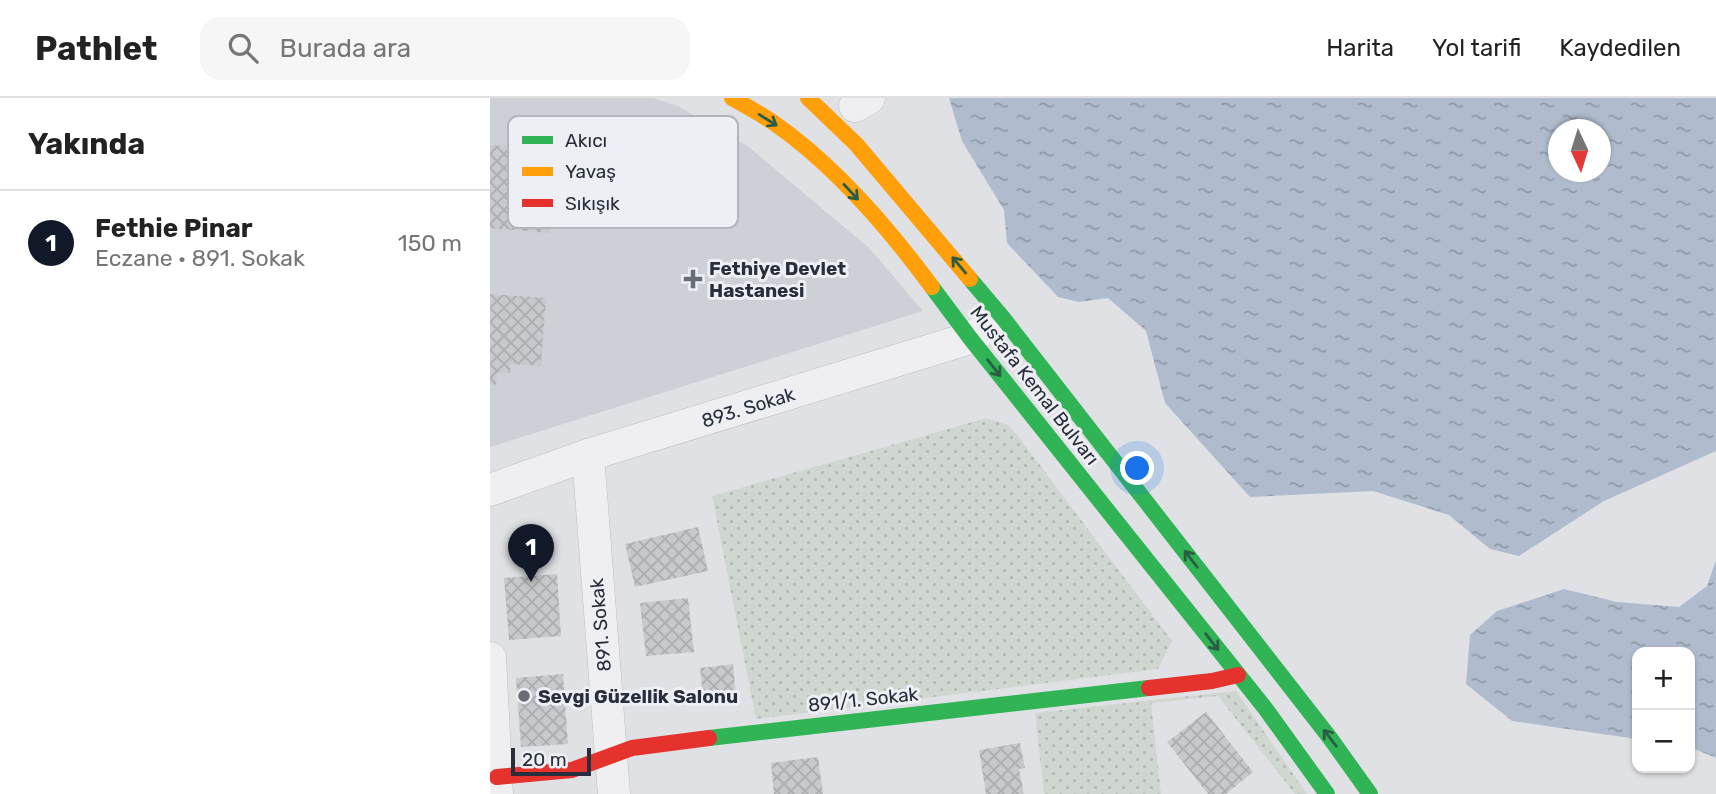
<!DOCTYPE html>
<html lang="tr">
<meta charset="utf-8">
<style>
:root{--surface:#fff;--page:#f6f6f6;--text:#222;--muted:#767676;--line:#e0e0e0;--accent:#111827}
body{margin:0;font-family:Rubik,sans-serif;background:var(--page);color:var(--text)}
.controls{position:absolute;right:21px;bottom:21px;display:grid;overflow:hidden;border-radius:14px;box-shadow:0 2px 5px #0004}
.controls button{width:63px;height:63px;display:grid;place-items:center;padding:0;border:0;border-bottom:2px solid var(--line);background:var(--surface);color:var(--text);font:35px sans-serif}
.compass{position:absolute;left:1058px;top:21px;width:63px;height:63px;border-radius:50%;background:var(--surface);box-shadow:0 2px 5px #0004;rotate:176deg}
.scale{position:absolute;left:21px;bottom:18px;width:80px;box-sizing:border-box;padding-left:7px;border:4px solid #282e3b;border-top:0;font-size:19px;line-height:24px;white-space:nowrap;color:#282e3b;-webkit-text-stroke:5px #edeff4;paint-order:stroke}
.you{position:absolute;left:648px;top:371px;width:24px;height:24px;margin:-18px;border:5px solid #fff;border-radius:50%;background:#1a73e8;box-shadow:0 0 0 10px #1a73e833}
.badge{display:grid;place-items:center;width:46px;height:46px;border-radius:50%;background:var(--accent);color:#fff;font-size:23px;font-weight:700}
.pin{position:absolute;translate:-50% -58px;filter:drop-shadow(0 2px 4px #0008)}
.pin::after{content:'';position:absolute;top:37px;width:24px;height:21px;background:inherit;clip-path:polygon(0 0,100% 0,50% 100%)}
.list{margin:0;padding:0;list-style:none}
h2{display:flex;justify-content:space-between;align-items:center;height:91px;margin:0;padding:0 28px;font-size:30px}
h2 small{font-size:23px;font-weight:400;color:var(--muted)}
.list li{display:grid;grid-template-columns:46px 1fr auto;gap:21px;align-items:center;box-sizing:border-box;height:105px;padding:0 28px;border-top:2px solid var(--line)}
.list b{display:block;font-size:26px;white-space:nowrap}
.list p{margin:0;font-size:23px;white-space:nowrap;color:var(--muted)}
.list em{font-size:23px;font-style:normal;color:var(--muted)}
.icon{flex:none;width:38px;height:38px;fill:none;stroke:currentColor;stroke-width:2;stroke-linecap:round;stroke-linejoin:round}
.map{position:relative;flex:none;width:1226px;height:696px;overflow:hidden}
header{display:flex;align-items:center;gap:42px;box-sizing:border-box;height:98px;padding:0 35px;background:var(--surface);border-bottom:2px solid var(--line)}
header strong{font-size:33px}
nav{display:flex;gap:38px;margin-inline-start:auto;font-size:24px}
.search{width:490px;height:63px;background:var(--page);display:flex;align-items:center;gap:18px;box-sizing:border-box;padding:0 24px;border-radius:21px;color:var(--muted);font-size:26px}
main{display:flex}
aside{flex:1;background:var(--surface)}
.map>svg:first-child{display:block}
</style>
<header>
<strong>Pathlet</strong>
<div class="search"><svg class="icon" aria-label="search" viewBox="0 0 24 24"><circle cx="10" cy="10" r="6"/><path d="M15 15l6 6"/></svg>Burada ara</div>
<nav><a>Harita</a><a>Yol tarifi</a><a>Kaydedilen</a></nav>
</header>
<main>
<aside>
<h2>Yakında<small></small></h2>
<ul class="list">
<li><span class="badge">1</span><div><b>Fethie Pinar</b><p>Eczane · 891. Sokak</p></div><em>150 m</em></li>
</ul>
</aside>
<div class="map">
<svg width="1226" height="696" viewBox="0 0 1226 696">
<defs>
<pattern id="grass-dots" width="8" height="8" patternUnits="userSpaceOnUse" patternTransform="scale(1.75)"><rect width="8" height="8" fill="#d0d7d0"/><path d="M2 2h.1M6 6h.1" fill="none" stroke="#b3b9b4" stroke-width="1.8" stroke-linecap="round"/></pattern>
<pattern id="water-ripples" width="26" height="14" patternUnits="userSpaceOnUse" patternTransform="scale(1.75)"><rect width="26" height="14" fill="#b0bccd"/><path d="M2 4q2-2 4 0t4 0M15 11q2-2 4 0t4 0" fill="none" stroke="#8f99a8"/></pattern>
<pattern id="building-cross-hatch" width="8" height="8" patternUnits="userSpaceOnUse" patternTransform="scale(1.75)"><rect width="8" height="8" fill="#c8c9cc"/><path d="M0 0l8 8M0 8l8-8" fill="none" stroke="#acadb0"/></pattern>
</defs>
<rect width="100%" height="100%" fill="#e0e1e4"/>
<!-- built -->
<path fill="#ced0d7" d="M 0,0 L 163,0 L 188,8 L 259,49 L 379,150 L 433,213 L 0,349 Z"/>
<!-- grass -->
<g fill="url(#grass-dots)">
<path d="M 497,320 L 518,327 L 528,338 L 682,543 L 668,571 L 266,621 L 222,398 Z"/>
<path d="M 746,593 L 817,696 L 805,696 L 728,598 L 661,605 L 671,696 L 554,696 L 545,615 Z"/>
</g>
<!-- water -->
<g fill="url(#water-ripples)" fill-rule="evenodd">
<path d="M 459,0 L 1226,0 L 1226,353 L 1114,403 L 1029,458 L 1000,451 L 959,417 L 883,393 L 760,399 L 675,305 L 656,233 L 618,200 L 589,204 L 568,199 L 517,145 L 514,112 L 472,43 ZM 1068,32 L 1110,32 L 1110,74 L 1068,74 Z"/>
<path d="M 1226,462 L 1226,660 L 1200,649 L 1200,554 L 1147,554 L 1147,641 L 1022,623 L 976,586 L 980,537 L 1007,513 L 1074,491 L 1127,504 L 1189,509 L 1217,488 Z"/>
</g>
<!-- building -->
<g fill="url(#building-cross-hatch)">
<path d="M 0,47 L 23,49 L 22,64 L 65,66 L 60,135 L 0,130 Z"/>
<path d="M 0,196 L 56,200 L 51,268 L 21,266 L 20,275 L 7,274 L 6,287 L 0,286 Z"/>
<path d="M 208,429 L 218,473 L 145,489 L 135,446 Z"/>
<path d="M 67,476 L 71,538 L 19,542 L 14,480 Z"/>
<path d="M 198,500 L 204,554 L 156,558 L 150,505 Z"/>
<path d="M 243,566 L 246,597 L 213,600 L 210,570 Z"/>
<path d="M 73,576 L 78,646 L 31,649 L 26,580 Z"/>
<path d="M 716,614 L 763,674 L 736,696 L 718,696 L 677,644 Z"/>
<path d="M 530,645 L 535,670 L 529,671 L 534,696 L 496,696 L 489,652 Z"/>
<path d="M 328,659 L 333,696 L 284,696 L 281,665 Z"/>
</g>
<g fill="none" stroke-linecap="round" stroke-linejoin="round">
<!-- street casing -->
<g stroke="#bebfc2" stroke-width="33">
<g id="street">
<path d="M 365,8 L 379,0"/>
<path d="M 98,357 L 124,696"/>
<path d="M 0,392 L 98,357 L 464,245 L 480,240 L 500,228"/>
<path d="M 0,560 L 7,696"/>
</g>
</g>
<!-- street -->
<use href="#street" stroke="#efeff1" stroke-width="32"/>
<!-- fast -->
<g stroke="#30b455" stroke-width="16">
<path d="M 480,181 L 513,220 L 840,640 L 880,696"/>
<path d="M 442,189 L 480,240 L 775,610 L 837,696"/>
<path d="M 219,640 L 659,590"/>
</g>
<!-- slow -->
<g stroke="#ff9f0a" stroke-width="16">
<path d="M 242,0 C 256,8 271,16 284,25 C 343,66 400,132 442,189"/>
<path d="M 318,0 L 366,46 L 480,181"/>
</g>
<!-- jam -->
<g stroke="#e5322d" stroke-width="16">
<path d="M 659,590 L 722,583 L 748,577"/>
<path d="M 7,679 L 82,672 L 142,650 L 219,640"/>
</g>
</g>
<!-- one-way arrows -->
<defs><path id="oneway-shaft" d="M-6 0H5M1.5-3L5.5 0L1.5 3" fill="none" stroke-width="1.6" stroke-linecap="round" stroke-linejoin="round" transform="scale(1.75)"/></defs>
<g stroke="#2b5d44">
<use href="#oneway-shaft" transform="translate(278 22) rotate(32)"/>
<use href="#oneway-shaft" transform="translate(361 94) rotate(47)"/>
<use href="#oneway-shaft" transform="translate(469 167) rotate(-130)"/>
<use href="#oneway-shaft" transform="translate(504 270) rotate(52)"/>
<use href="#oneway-shaft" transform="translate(701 461) rotate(-128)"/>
<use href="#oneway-shaft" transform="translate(722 544) rotate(52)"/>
<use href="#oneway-shaft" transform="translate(840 640) rotate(-127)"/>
</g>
<!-- markers -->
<g fill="#686d76" stroke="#edeff4" stroke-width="2.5">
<path d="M199.5 170.5h7v7h7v7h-7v7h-7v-7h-7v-7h7z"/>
<circle cx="34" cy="598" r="7"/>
</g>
<g text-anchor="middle" stroke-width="6" stroke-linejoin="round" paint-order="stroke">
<!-- poi labels -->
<g font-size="19" font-weight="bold" fill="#282e3b" stroke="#edeff4" text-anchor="start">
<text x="219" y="177">Fethiye Devlet<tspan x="219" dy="22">Hastanesi</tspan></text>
<text x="48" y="605">Sevgi Güzellik Salonu</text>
</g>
<!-- street labels -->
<g font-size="19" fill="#282e3b" stroke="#edeff4">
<text transform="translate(545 287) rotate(52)" y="7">Mustafa Kemal Bulvarı</text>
<text transform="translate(258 309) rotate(-17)" y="7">893. Sokak</text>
<text transform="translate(110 527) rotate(-95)" y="7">891. Sokak</text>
<text transform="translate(373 601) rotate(-6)" y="7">891/1. Sokak</text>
</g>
</g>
<!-- legend -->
<rect x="18" y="18" width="230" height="112" rx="10" fill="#edeff4" stroke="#b2b5bc" stroke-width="2"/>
<rect x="32" y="38" width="31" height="8" fill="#30b455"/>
<rect x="32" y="69" width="31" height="9" fill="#ff9f0a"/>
<rect x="32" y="101" width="31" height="8" fill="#e5322d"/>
<g font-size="19" fill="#282e3b">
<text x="75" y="49">Akıcı</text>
<text x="75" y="80">Yavaş</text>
<text x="75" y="112">Sıkışık</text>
</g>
</svg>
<div class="controls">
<button>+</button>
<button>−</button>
</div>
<svg class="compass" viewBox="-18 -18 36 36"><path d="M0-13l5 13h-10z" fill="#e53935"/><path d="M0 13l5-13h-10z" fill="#767676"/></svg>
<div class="scale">20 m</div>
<div class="you"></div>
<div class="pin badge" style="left:41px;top:484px">1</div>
</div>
</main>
